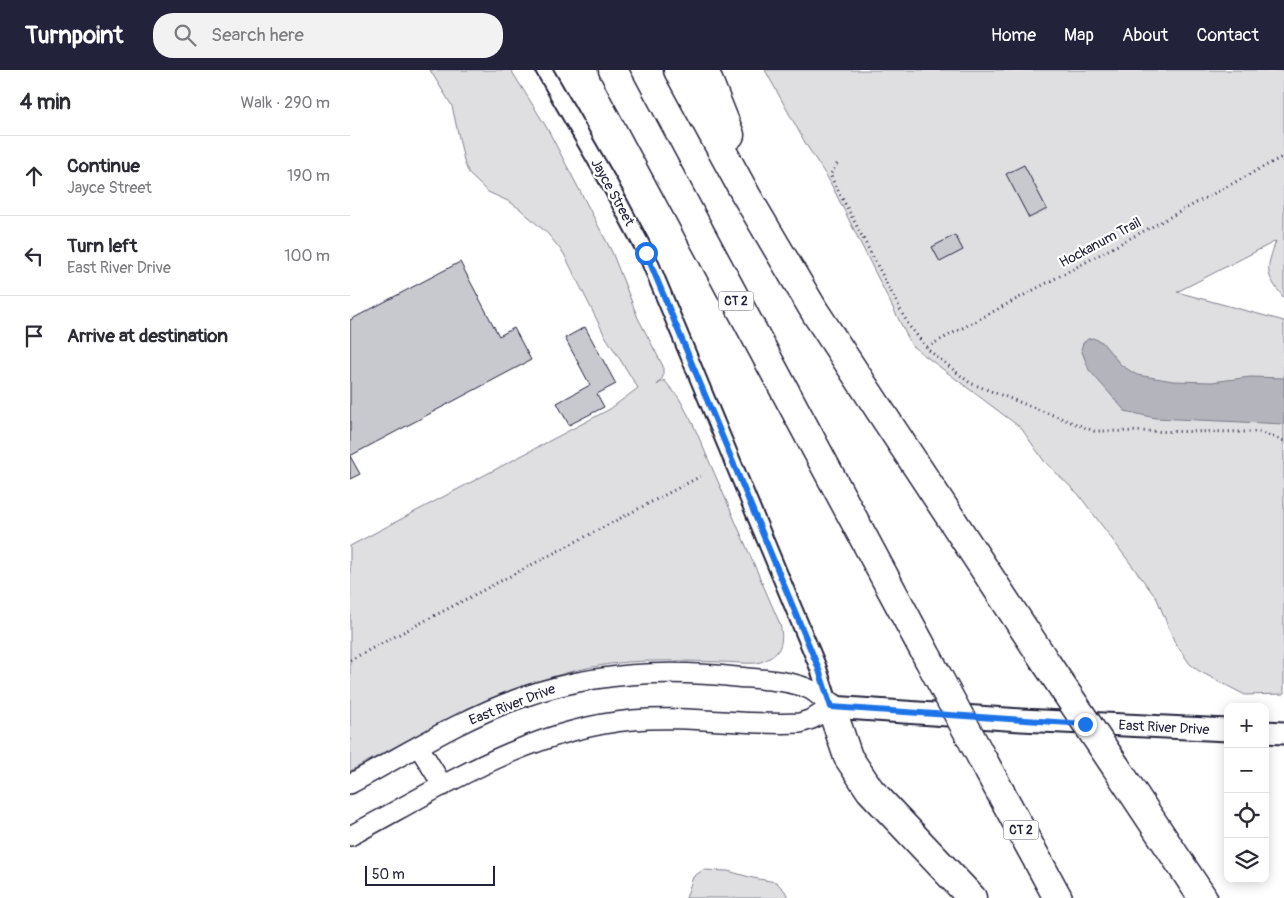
<!DOCTYPE html>
<meta charset="utf-8">
<style>
:root{--surface:#fff;--page:#f2f2f3;--text:#2b2b33;--muted:#7c7c81;--line:#e1e1e2;--accent:#22223b}
body{margin:0;font-family:Pangolin,sans-serif;background:var(--page);color:var(--text)}
.controls{position:absolute;right:15px;bottom:15px;display:grid;overflow:hidden;border-radius:10px;box-shadow:0 2px 12px #0003}
.controls button{width:45px;height:45px;display:grid;place-items:center;padding:0;border:0;border-bottom:1px solid var(--line);background:var(--surface);color:var(--text);font:25px sans-serif}
.scale{position:absolute;left:15px;bottom:12px;width:130px;box-sizing:border-box;padding-left:5px;border:2px solid #22223b;border-top:0;font-size:14px;line-height:18px;white-space:nowrap;color:#22223b;-webkit-text-stroke:4px #fff;paint-order:stroke}
.stop{position:absolute;width:15px;height:15px;margin:-11px;border:4px solid #1a73e8;border-radius:50%;background:#fff}
.stop.end{background:#1a73e8;border-color:#fff;box-shadow:0 1px 5px #0008}
.list{margin:0;padding:0;list-style:none}
h2{display:flex;justify-content:space-between;align-items:center;height:65px;margin:0;padding:0 20px;font-size:21px}
h2 small{font-size:16px;font-weight:400;color:var(--muted)}
.list li{display:grid;grid-template-columns:32px 1fr auto;gap:15px;align-items:center;box-sizing:border-box;height:80px;padding:0 20px;border-top:1px solid var(--line)}
.list b{display:block;font-size:19px;white-space:nowrap}
.list p{margin:0;font-size:16px;white-space:nowrap;color:var(--muted)}
.list em{font-size:16px;font-style:normal;color:var(--muted)}
.icon{flex:none;width:28px;height:28px;fill:none;stroke:currentColor;stroke-width:2;stroke-linecap:round;stroke-linejoin:round}
.map{position:relative;flex:none;width:934px;height:828px;overflow:hidden}
header{display:flex;align-items:center;gap:30px;box-sizing:border-box;height:70px;padding:0 25px;background:var(--accent);color:#fff}
header strong{font-size:24px}
nav{display:flex;gap:28px;margin-inline-start:auto;font-size:18px}
.search{width:350px;height:45px;background:var(--page);display:flex;align-items:center;gap:12px;box-sizing:border-box;padding:0 18px;border-radius:20px;color:var(--muted);font-size:19px}
main{display:flex}
aside{flex:1;background:var(--surface)}
.map>svg:first-child{display:block}
</style>
<header>
<strong>Turnpoint</strong>
<div class="search"><svg class="icon" aria-label="search" viewBox="0 0 24 24"><circle cx="10" cy="10" r="6"/><path d="M15 15l6 6"/></svg>Search here</div>
<nav><a>Home</a><a>Map</a><a>About</a><a>Contact</a></nav>
</header>
<main>
<aside>
<h2>4 min<small>Walk · 290 m</small></h2>
<ul class="list">
<li><svg class="icon" aria-label="ahead" viewBox="0 0 24 24"><path d="M12 20V5M6 11l6-6 6 6"/></svg><div><b>Continue</b><p>Jayce Street</p></div><em>190 m</em></li>
<li><svg class="icon" aria-label="left" viewBox="0 0 24 24"><path d="M17 20v-9H6M10 6l-5 5 5 5"/></svg><div><b>Turn left</b><p>East River Drive</p></div><em>100 m</em></li>
<li><svg class="icon" aria-label="arrive" viewBox="0 0 24 24"><path d="M6 21V4h12l-3 4 3 4H6"/></svg><div><b>Arrive at destination</b></div></li>
</ul>
</aside>
<div class="map">
<svg width="934" height="828" viewBox="0 0 934 828">
<rect width="100%" height="100%" fill="#fff"/>
<filter id="ink" filterUnits="userSpaceOnUse"><feTurbulence type="fractalNoise" baseFrequency=".02" numOctaves="2"/><feDisplacementMap in="SourceGraphic" scale="10" xChannelSelector="R" yChannelSelector="G"/><feConvolveMatrix kernelMatrix="1 2 1 2 8 2 1 2 1" color-interpolation-filters="sRGB"/></filter>
<g filter="url(#ink)">
<!-- green -->
<g fill="#dfdfe2" stroke="#80808e">
<path d="M 80,0 L 161,0 L 197,58 L 262,182 L 288,248 L 313,296 L 313,307 L 307,315 L 314,310 L 329,328 L 343,354 L 430,554 C 433,566 433,580 421,587 C 417,590 411,592 407,593 C 395,594 381,592 369,592 C 339,591 308,590 278,592 C 176,601 88,654 0,701 L 0,476 L 260,339 L 288,318 L 254,264 L 214,184 L 198,164 L 170,139 L 160,132 L 138,122 L 120,105 L 115,95 L 102,36 Z"/>
<path d="M 415,0 L 934,0 L 934,228 C 914,203 916,200 926,171 L 827,222 L 934,251 L 934,624 L 895,625 L 849,601 L 840,594 L 825,573 L 807,529 L 729,425 L 694,391 L 671,358 L 562,276 L 479,110 L 457,76 Z"/>
<path d="M 353,800 L 378,801 L 403,808 L 426,812 L 435,821 L 438,828 L 336,828 L 343,807 Z"/>
</g>
<!-- water -->
<path fill="#b4b4bc" stroke="#7a7a88" d="M 743,268 L 752,272 L 771,295 L 787,305 L 823,311 L 862,312 L 900,307 L 934,308 L 934,354 L 805,348 L 775,341 L 739,300 L 731,279 L 733,273 L 738,269 Z"/>
<!-- building -->
<g fill="#c8c8cf" stroke="#22223b">
<path d="M 674,95 L 697,139 L 679,148 L 656,104 Z"/>
<path d="M 605,165 L 613,180 L 590,192 L 582,177 Z"/>
<path d="M 110,192 L 149,266 L 164,258 L 181,290 L 0,386 L 0,250 Z"/>
<path d="M 235,257 L 266,314 L 247,324 L 254,337 L 219,355 L 207,333 L 240,315 L 215,268 Z"/>
<path d="M 0,386 L 10,404 L 0,409 Z"/>
</g>
<g fill="none" stroke-linecap="round" stroke-linejoin="round">
<!-- minor casing -->
<g stroke="#22223b" stroke-width="19">
<path id="minor" d="M 194,0 L 260,115 L 296,183 L 468,597 L 481,637"/>
</g>
<!-- tertiary casing -->
<g stroke="#22223b" stroke-width="22">
<g id="tertiary">
<path d="M 69,677 L 93,716"/>
<path d="M 0,714 C 56,684 112,648 173,627 C 242,603 313,599 386,607 C 408,609 441,610 461,620 C 468,624 475,631 481,637 L 462,649 L 450,653 C 394,656 339,645 283,650 C 179,659 90,718 0,766"/>
</g>
</g>
<!-- secondary casing -->
<g stroke="#22223b" stroke-width="25">
<g id="secondary">
<path d="M 481,637 L 671,650 L 878,660"/>
<path d="M 915,662 L 934,663"/>
</g>
</g>
<!-- motorway casing -->
<g stroke="#22223b" stroke-width="31">
<g id="motorway">
<path d="M 263,0 L 578,588"/>
<path d="M 328,0 L 396,125 L 465,242 L 697,594"/>
<path d="M 354,0 L 380,65"/>
<path d="M 481,637 L 498,687 L 520,720 L 622,828"/>
<path d="M 634,692 L 708,828"/>
<path d="M 766,697 L 853,828"/>
</g>
</g>
<!-- path -->
<g stroke="#22223b" stroke-width="3" stroke-dasharray="1 4" stroke-linecap="butt">
<path d="M 487,94 L 480,105 L 559,256 L 580,281 L 620,313 L 744,361 L 909,362 L 934,371"/>
<path d="M 577,277 L 934,86"/>
<path d="M 0,590 L 351,406"/>
</g>
<!-- minor -->
<use href="#minor" stroke="#fff" stroke-width="15"/>
<!-- tertiary -->
<use href="#tertiary" stroke="#fff" stroke-width="19"/>
<!-- secondary -->
<use href="#secondary" stroke="#fff" stroke-width="21"/>
<!-- motorway -->
<use href="#motorway" stroke="#fff" stroke-width="28"/>
<!-- motorway-bridge casing -->
<g stroke="#22223b" stroke-width="31" stroke-linecap="butt">
<g id="motorway-bridge">
<path d="M 578,588 L 634,692"/>
<path d="M 697,594 L 766,697"/>
</g>
</g>
<!-- motorway-bridge -->
<use href="#motorway-bridge" stroke="#fff" stroke-width="28"/>
</g>
</g>
<g fill="none" stroke-linecap="round" stroke-linejoin="round" filter="url(#ink)">
<!-- route -->
<path stroke="#1a73e8" stroke-width="6" d="M 296,183 L 468,597 L 481,637 L 735,654"/>
</g>
<g text-anchor="middle" stroke-width="4.5" stroke-linejoin="round" paint-order="stroke">
<!-- shield labels -->
<g fill="#fff" stroke="#646476" stroke-width="1">
<rect x="368.5" y="221.5" width="35" height="19" rx="4"/>
<rect x="653.5" y="750.5" width="35" height="19" rx="4"/>
</g>
<g font-size="12" font-weight="bold" fill="#22223b">
<text x="386" y="235">CT 2</text>
<text x="671" y="764">CT 2</text>
</g>
<!-- street labels -->
<g font-size="14" fill="#22223b" stroke="#fff">
<text transform="translate(263 122) rotate(61)" y="5">Jayce Street</text>
<text transform="translate(750 172) rotate(-28)" y="5">Hockanum Trail</text>
<text transform="translate(162 634) rotate(-21)" y="5">East River Drive</text>
<text transform="translate(814 657) rotate(3)" y="5">East River Drive</text>
</g>
</g>
</svg>
<div class="controls">
<button>+</button>
<button>−</button>
<button><svg class="icon" aria-label="locate" viewBox="0 0 24 24"><circle cx="12" cy="12" r="6"/><path d="M12 2v4M12 18v4M2 12h4M18 12h4"/></svg></button>
<button><svg class="icon" aria-label="layers" viewBox="0 0 24 24"><path d="M12 4l9 5-9 5-9-5zM3 14l9 5 9-5"/></svg></button>
</div>
<div class="scale">50 m</div>
<div class="stop" style="left:296px;top:183px"></div>
<div class="stop end" style="left:735px;top:654px"></div>
</div>
</main>
